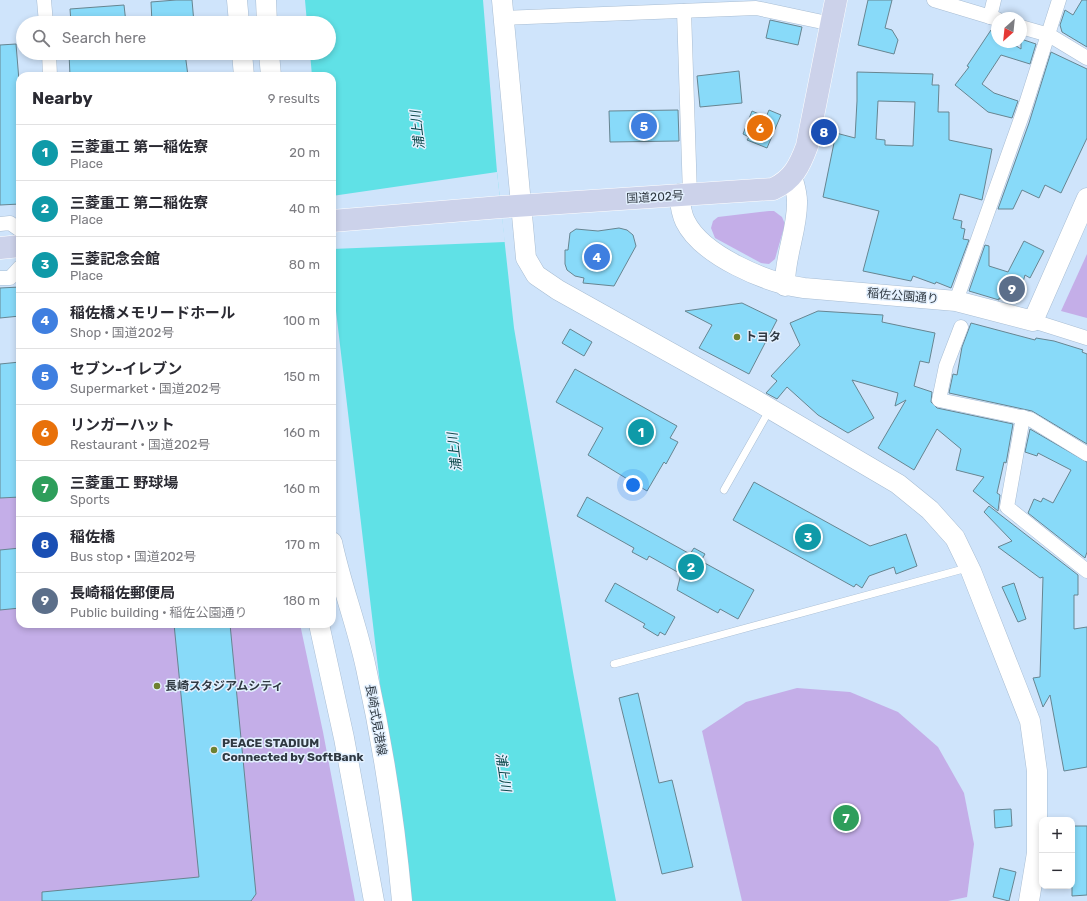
<!DOCTYPE html>
<meta charset="utf-8">
<style>
:root{--surface:#fff;--page:#f7f7f7;--text:#2b2b33;--muted:#7c7c81;--line:#e1e1e2;--accent:#ea580c}
body{margin:0;font-family:Rubik,"Noto Sans JP",sans-serif;background:var(--page);color:var(--text)}
.controls{position:absolute;right:12px;bottom:12px;display:grid;overflow:hidden;border-radius:8px;box-shadow:0 2px 6px #0003}
.controls button{width:36px;height:36px;display:grid;place-items:center;padding:0;border:0;border-bottom:1px solid var(--line);background:var(--surface);color:var(--text);font:20px sans-serif}
.compass{position:absolute;left:991px;top:12px;width:36px;height:36px;border-radius:50%;background:var(--surface);box-shadow:0 2px 6px #0003;rotate:207deg}
.you{position:absolute;left:633px;top:485px;width:14px;height:14px;margin:-10px;border:3px solid #fff;border-radius:50%;background:#1a73e8;box-shadow:0 0 0 6px #1a73e833}
.badge{display:grid;place-items:center;width:26px;height:26px;border-radius:50%;background:var(--accent);color:#fff;font-size:13px;font-weight:700}
.pin{position:absolute;translate:-50% -50%;border:2px solid #fff;box-shadow:0 1px 4px #0006}
.list{margin:0;padding:0;list-style:none}
h2{display:flex;justify-content:space-between;align-items:center;height:52px;margin:0;padding:0 16px;font-size:17px}
h2 small{font-size:13px;font-weight:400;color:var(--muted)}
.list li{display:grid;grid-template-columns:26px 1fr auto;gap:12px;align-items:center;box-sizing:border-box;height:56px;padding:0 16px;border-top:1px solid var(--line)}
.list b{display:block;font-size:15px;white-space:nowrap}
.list p{margin:0;font-size:13px;white-space:nowrap;color:var(--muted)}
.list em{font-size:13px;font-style:normal;color:var(--muted)}
.icon{flex:none;width:22px;height:22px;fill:none;stroke:currentColor;stroke-width:2;stroke-linecap:round;stroke-linejoin:round}
.map{position:relative;flex:none;width:1087px;height:901px;overflow:hidden}
.search{position:absolute;background:var(--surface);box-shadow:0 2px 6px #0003;left:16px;top:16px;width:320px;height:44px;display:flex;align-items:center;gap:10px;box-sizing:border-box;padding:0 14px;border-radius:22px;color:var(--muted);font-size:15px}
.panel{position:absolute;background:var(--surface);box-shadow:0 2px 6px #0003;left:16px;top:72px;width:320px;height:556px;border-radius:12px}
.map>svg:first-child{display:block}
</style>
<div class="map">
<svg width="1087" height="901" viewBox="0 0 1087 901">
<rect width="100%" height="100%" fill="#cfe4fb"/>
<!-- green -->
<g fill="#c4aee8">
<path d="M 769,211 L 774,211 L 782,217 L 785,224 L 775,259 L 769,264 L 761,263 L 715,238 L 711,228 L 713,221 L 718,217 Z"/>
<path d="M 1087,254 L 1087,318 L 1061,311 Z"/>
<path d="M 20,402 L 20,624 L 300,624 L 323,732 L 355,901 L 0,901 L 0,404 Z"/>
<path d="M 797,688 L 850,692 L 898,712 L 938,747 L 964,793 L 974,844 L 967,897 L 948,901 L 742,901 L 702,731 L 746,702 Z"/>
</g>
<!-- water -->
<path fill="#60e1e6" d="M 305,0 L 483,0 L 497,172 L 514,328 L 573,672 L 616,901 L 412,901 L 382,701 L 332,277 L 332,76 L 312,76 L 310,53 L 329,53 L 329,23 L 307,23 Z"/>
<!-- pier -->
<path fill="#cfe4fb" d="M 497,172 L 505,242 L 332,249 L 332,196 Z"/>
<g fill="none" stroke-linecap="round" stroke-linejoin="round">
<!-- river -->
<path stroke="#60e1e6" stroke-width="29" d="M 1072,873 L 1087,869"/>
</g>
<!-- building -->
<g fill="#88daf9" stroke="#678591" fill-rule="evenodd">
<path d="M 176,0 L 192,0 L 194,23 L 152,23 L 151,2 Z"/>
<path d="M 868,0 L 892,0 L 885,28 L 892,30 L 898,40 L 894,54 L 858,45 Z"/>
<path d="M 1082,0 L 1087,0 L 1087,47 L 1062,32 L 1060,25 L 1065,10 L 1073,15 Z"/>
<path d="M 124,5 L 126,23 L 71,23 L 70,9 Z"/>
<path d="M 770,20 L 802,27 L 798,45 L 766,38 Z"/>
<path d="M 991,30 L 997,34 L 997,42 L 1010,42 L 1021,49 L 1021,39 L 1036,44 L 1030,64 L 1001,55 L 982,84 L 994,93 L 1018,101 L 1012,118 L 988,112 L 955,85 L 969,67 L 967,66 Z"/>
<path d="M 16,44 L 20,93 L 20,204 L 0,205 L 0,45 Z"/>
<path d="M 1051,52 L 1087,69 L 1087,138 L 1061,193 L 1045,185 L 1039,198 L 1022,190 L 1013,209 L 998,209 L 1029,123 Z"/>
<path d="M 69,53 L 185,53 L 188,76 L 70,76 Z"/>
<path d="M 739,71 L 742,103 L 700,107 L 697,76 Z"/>
<path d="M 857,72 L 933,74 L 932,85 L 939,85 L 938,112 L 949,112 L 949,140 L 992,149 L 982,200 L 960,194 L 953,219 L 962,221 L 961,228 L 965,229 L 963,239 L 969,240 L 951,288 L 936,282 L 935,284 L 913,276 L 911,281 L 863,271 L 879,211 L 823,197 L 836,133 L 855,138 L 857,101 ZM 878,101 L 915,102 L 913,146 L 885,145 L 885,140 L 876,139 Z"/>
<path d="M 678,110 L 679,141 L 610,142 L 609,111 Z"/>
<path d="M 769,110 L 781,115 L 767,148 L 747,140 L 749,137 L 743,134 L 752,111 L 766,117 Z"/>
<path d="M 619,228 L 627,230 L 633,235 L 636,246 L 614,286 L 583,283 L 584,278 L 575,276 L 567,270 L 565,264 L 565,250 L 568,250 L 570,233 L 576,229 L 598,231 Z"/>
<path d="M 1024,241 L 1044,251 L 1030,278 L 1025,275 L 1017,303 L 999,298 L 999,300 L 969,291 L 985,245 L 989,246 L 989,266 L 1008,272 Z"/>
<path d="M 20,287 L 20,316 L 0,318 L 0,288 Z"/>
<path d="M 742,303 L 777,320 L 749,374 L 699,348 L 712,325 L 685,311 Z"/>
<path d="M 818,311 L 883,315 L 882,322 L 935,333 L 929,363 L 920,361 L 914,386 L 932,392 L 931,402 L 937,408 L 1013,424 L 1007,458 L 1006,463 L 1004,462 L 997,493 L 1000,495 L 998,511 L 973,491 L 984,477 L 956,470 L 961,449 L 937,429 L 914,470 L 878,448 L 906,400 L 895,406 L 898,393 L 852,380 L 874,418 L 848,433 L 818,415 L 787,387 L 777,399 L 766,393 L 777,381 L 771,376 L 800,345 L 790,323 Z"/>
<path d="M 971,323 L 1035,340 L 1036,338 L 1054,341 L 1083,350 L 1082,352 L 1087,354 L 1087,444 L 1032,411 L 949,393 L 953,374 L 957,375 L 962,347 Z"/>
<path d="M 570,329 L 592,342 L 584,356 L 562,343 Z"/>
<path d="M 20,362 L 20,497 L 0,498 L 0,364 Z"/>
<path d="M 575,369 L 677,426 L 670,438 L 678,442 L 666,464 L 664,462 L 647,491 L 588,455 L 603,428 L 556,402 Z"/>
<path d="M 1030,429 L 1087,462 L 1087,552 L 1085,558 L 1028,513 L 1034,499 L 1041,502 L 1043,498 L 1053,503 L 1071,470 L 1038,453 L 1037,456 L 1025,452 Z"/>
<path d="M 754,482 L 870,546 L 906,534 L 917,566 L 896,574 L 894,567 L 869,576 L 862,588 L 856,584 L 854,587 L 733,520 Z"/>
<path d="M 587,497 L 690,554 L 694,548 L 705,554 L 701,561 L 754,590 L 738,619 L 720,609 L 718,613 L 677,590 L 681,574 L 649,556 L 647,560 L 632,552 L 634,548 L 577,516 Z"/>
<path d="M 989,506 L 1078,575 L 1078,595 L 1074,595 L 1074,629 L 1087,627 L 1087,767 L 1064,771 L 1050,695 L 1043,707 L 1033,678 L 1040,677 L 1043,577 L 1040,578 L 998,547 L 1012,541 L 984,512 Z"/>
<path d="M 20,548 L 20,608 L 0,610 L 0,550 Z"/>
<path d="M 615,583 L 675,617 L 665,635 L 660,632 L 658,636 L 643,627 L 645,624 L 605,601 Z"/>
<path d="M 1014,583 L 1026,619 L 1018,622 L 1002,587 Z"/>
<path d="M 174,624 L 230,624 L 256,894 L 251,901 L 42,901 L 42,892 L 199,877 Z"/>
<path d="M 638,693 L 659,783 L 672,780 L 693,867 L 662,874 L 619,698 Z"/>
<path d="M 1011,809 L 1012,826 L 995,828 L 994,810 Z"/>
<path d="M 1074,826 L 1087,826 L 1087,895 L 1072,896 L 1072,882 L 1074,882 Z"/>
<path d="M 1000,868 L 1016,872 L 1009,901 L 993,897 Z"/>
</g>
<g fill="none" stroke-linecap="round" stroke-linejoin="round">
<!-- lane casing -->
<g stroke="#a8bdd3" stroke-width="8">
<g id="lane">
<path d="M 724,490 L 770,409"/>
<path d="M 614,664 L 967,568"/>
</g>
</g>
<!-- street casing -->
<g stroke="#a8bdd3" stroke-width="15">
<g id="street">
<path d="M 44,0 L 46,23"/>
<path d="M 934,0 L 997,19"/>
<path d="M 684,11 L 690,195"/>
<path d="M 990,17 L 994,0"/>
<path d="M 504,18 L 756,8 L 832,24"/>
<path d="M 1021,27 L 1049,35 L 1087,58"/>
<path d="M 49,53 L 50,76"/>
<path d="M 0,224 L 10,223 L 20,230"/>
<path d="M 0,278 L 10,278 L 20,267"/>
<path d="M 956,301 L 1024,110 L 1059,0"/>
<path d="M 1033,321 L 1087,338"/>
<path d="M 961,327 L 946,366 L 939,400 L 1030,419 L 1087,454"/>
<path d="M 1023,417 L 1007,507 L 1087,571"/>
</g>
</g>
<!-- secondary casing -->
<g stroke="#a8bdd3" stroke-width="21">
<g id="secondary">
<path d="M 237,0 L 239,23"/>
<path d="M 266,0 L 267,23"/>
<path d="M 502,0 L 526,258 L 536,275 L 558,290 L 757,401 L 898,484 L 930,510 L 955,538 L 971,571 L 1030,721 L 1037,771 L 1037,853 L 1029,901"/>
<path d="M 242,53 L 244,76"/>
<path d="M 269,53 L 271,76"/>
<path d="M 679,194 C 680,203 681,213 685,221 C 702,256 767,283 804,288 L 956,301 L 1033,321 L 1087,198"/>
<path d="M 785,286 C 784,257 798,229 797,201 C 797,192 794,184 792,176"/>
<path d="M 332,542 C 341,585 357,625 366,668 C 383,745 395,823 402,901"/>
<path d="M 319,624 L 344,738 L 374,901"/>
</g>
</g>
<!-- highway casing -->
<g stroke="#fff" stroke-width="23">
<g id="highway">
<path d="M 332,221 L 501,207 L 773,189 C 793,180 800,165 807,146 L 836,0"/>
<path d="M 0,248 L 20,246"/>
</g>
</g>
<!-- lane -->
<use href="#lane" stroke="#fff" stroke-width="7"/>
<!-- street -->
<use href="#street" stroke="#fff" stroke-width="14"/>
<!-- secondary -->
<use href="#secondary" stroke="#fff" stroke-width="20"/>
<!-- highway -->
<use href="#highway" stroke="#ccd2ea" stroke-width="22"/>
</g>
<!-- markers -->
<g fill="#6e8130" stroke="#e3f0fe" stroke-width="1.5">
<circle cx="737" cy="337" r="4"/>
<circle cx="157" cy="686" r="4"/>
<circle cx="214" cy="750" r="4"/>
</g>
<g text-anchor="middle" stroke-width="3" stroke-linejoin="round" paint-order="stroke">
<!-- street labels -->
<g font-size="12" fill="#303942" stroke="#e3f0fe">
<text transform="translate(655 197) rotate(-3)" y="4">国道202号</text>
<text transform="translate(903 296) rotate(5)" y="4">稲佐公園通り</text>
<text transform="translate(376 720) rotate(80)" y="4">長崎式見港線</text>
</g>
<!-- poi labels -->
<g font-size="12" font-weight="bold" fill="#303942" stroke="#e3f0fe" text-anchor="start">
<text x="745" y="341">トヨタ</text>
<text x="165" y="690">長崎スタジアムシティ</text>
<text x="222" y="747">PEACE STADIUM<tspan x="222" dy="14">Connected by SoftBank</tspan></text>
</g>
<!-- water labels -->
<g font-size="13" font-style="italic" fill="#0b4749" stroke="#e3f0fe">
<text transform="translate(417 130) rotate(-97)" y="5">浦上川</text>
<text transform="translate(454 452) rotate(-97)" y="5">浦上川</text>
<text transform="translate(504 772) rotate(81)" y="5">浦上川</text>
</g>
</g>
</svg>
<div class="controls">
<button>+</button>
<button>−</button>
</div>
<svg class="compass" viewBox="-18 -18 36 36"><path d="M0-13l5 13h-10z" fill="#e53935"/><path d="M0 13l5-13h-10z" fill="#7c7c81"/></svg>
<div class="you"></div>
<div class="pin badge" style="left:641px;top:432px;background:#0f9aa8">1</div>
<div class="pin badge" style="left:691px;top:567px;background:#0f9aa8">2</div>
<div class="pin badge" style="left:808px;top:537px;background:#0f9aa8">3</div>
<div class="pin badge" style="left:597px;top:257px;background:#3f7fe0">4</div>
<div class="pin badge" style="left:644px;top:126px;background:#3f7fe0">5</div>
<div class="pin badge" style="left:760px;top:128px;background:#e8710a">6</div>
<div class="pin badge" style="left:846px;top:818px;background:#2e9e5b">7</div>
<div class="pin badge" style="left:824px;top:132px;background:#1a4fb4">8</div>
<div class="pin badge" style="left:1012px;top:289px;background:#5c6f8a">9</div>
<div class="search"><svg class="icon" aria-label="search" viewBox="0 0 24 24"><circle cx="10" cy="10" r="6"/><path d="M15 15l6 6"/></svg>Search here</div>
<section class="panel">
<h2>Nearby<small>9 results</small></h2>
<ul class="list">
<li><span class="badge" style="background:#0f9aa8">1</span><div><b>三菱重工 第一稲佐寮</b><p>Place</p></div><em>20 m</em></li>
<li><span class="badge" style="background:#0f9aa8">2</span><div><b>三菱重工 第二稲佐寮</b><p>Place</p></div><em>40 m</em></li>
<li><span class="badge" style="background:#0f9aa8">3</span><div><b>三菱記念会館</b><p>Place</p></div><em>80 m</em></li>
<li><span class="badge" style="background:#3f7fe0">4</span><div><b>稲佐橋メモリードホール</b><p>Shop · 国道202号</p></div><em>100 m</em></li>
<li><span class="badge" style="background:#3f7fe0">5</span><div><b>セブン-イレブン</b><p>Supermarket · 国道202号</p></div><em>150 m</em></li>
<li><span class="badge" style="background:#e8710a">6</span><div><b>リンガーハット</b><p>Restaurant · 国道202号</p></div><em>160 m</em></li>
<li><span class="badge" style="background:#2e9e5b">7</span><div><b>三菱重工 野球場</b><p>Sports</p></div><em>160 m</em></li>
<li><span class="badge" style="background:#1a4fb4">8</span><div><b>稲佐橋</b><p>Bus stop · 国道202号</p></div><em>170 m</em></li>
<li><span class="badge" style="background:#5c6f8a">9</span><div><b>長崎稲佐郵便局</b><p>Public building · 稲佐公園通り</p></div><em>180 m</em></li>
</ul>
</section>
</div>
